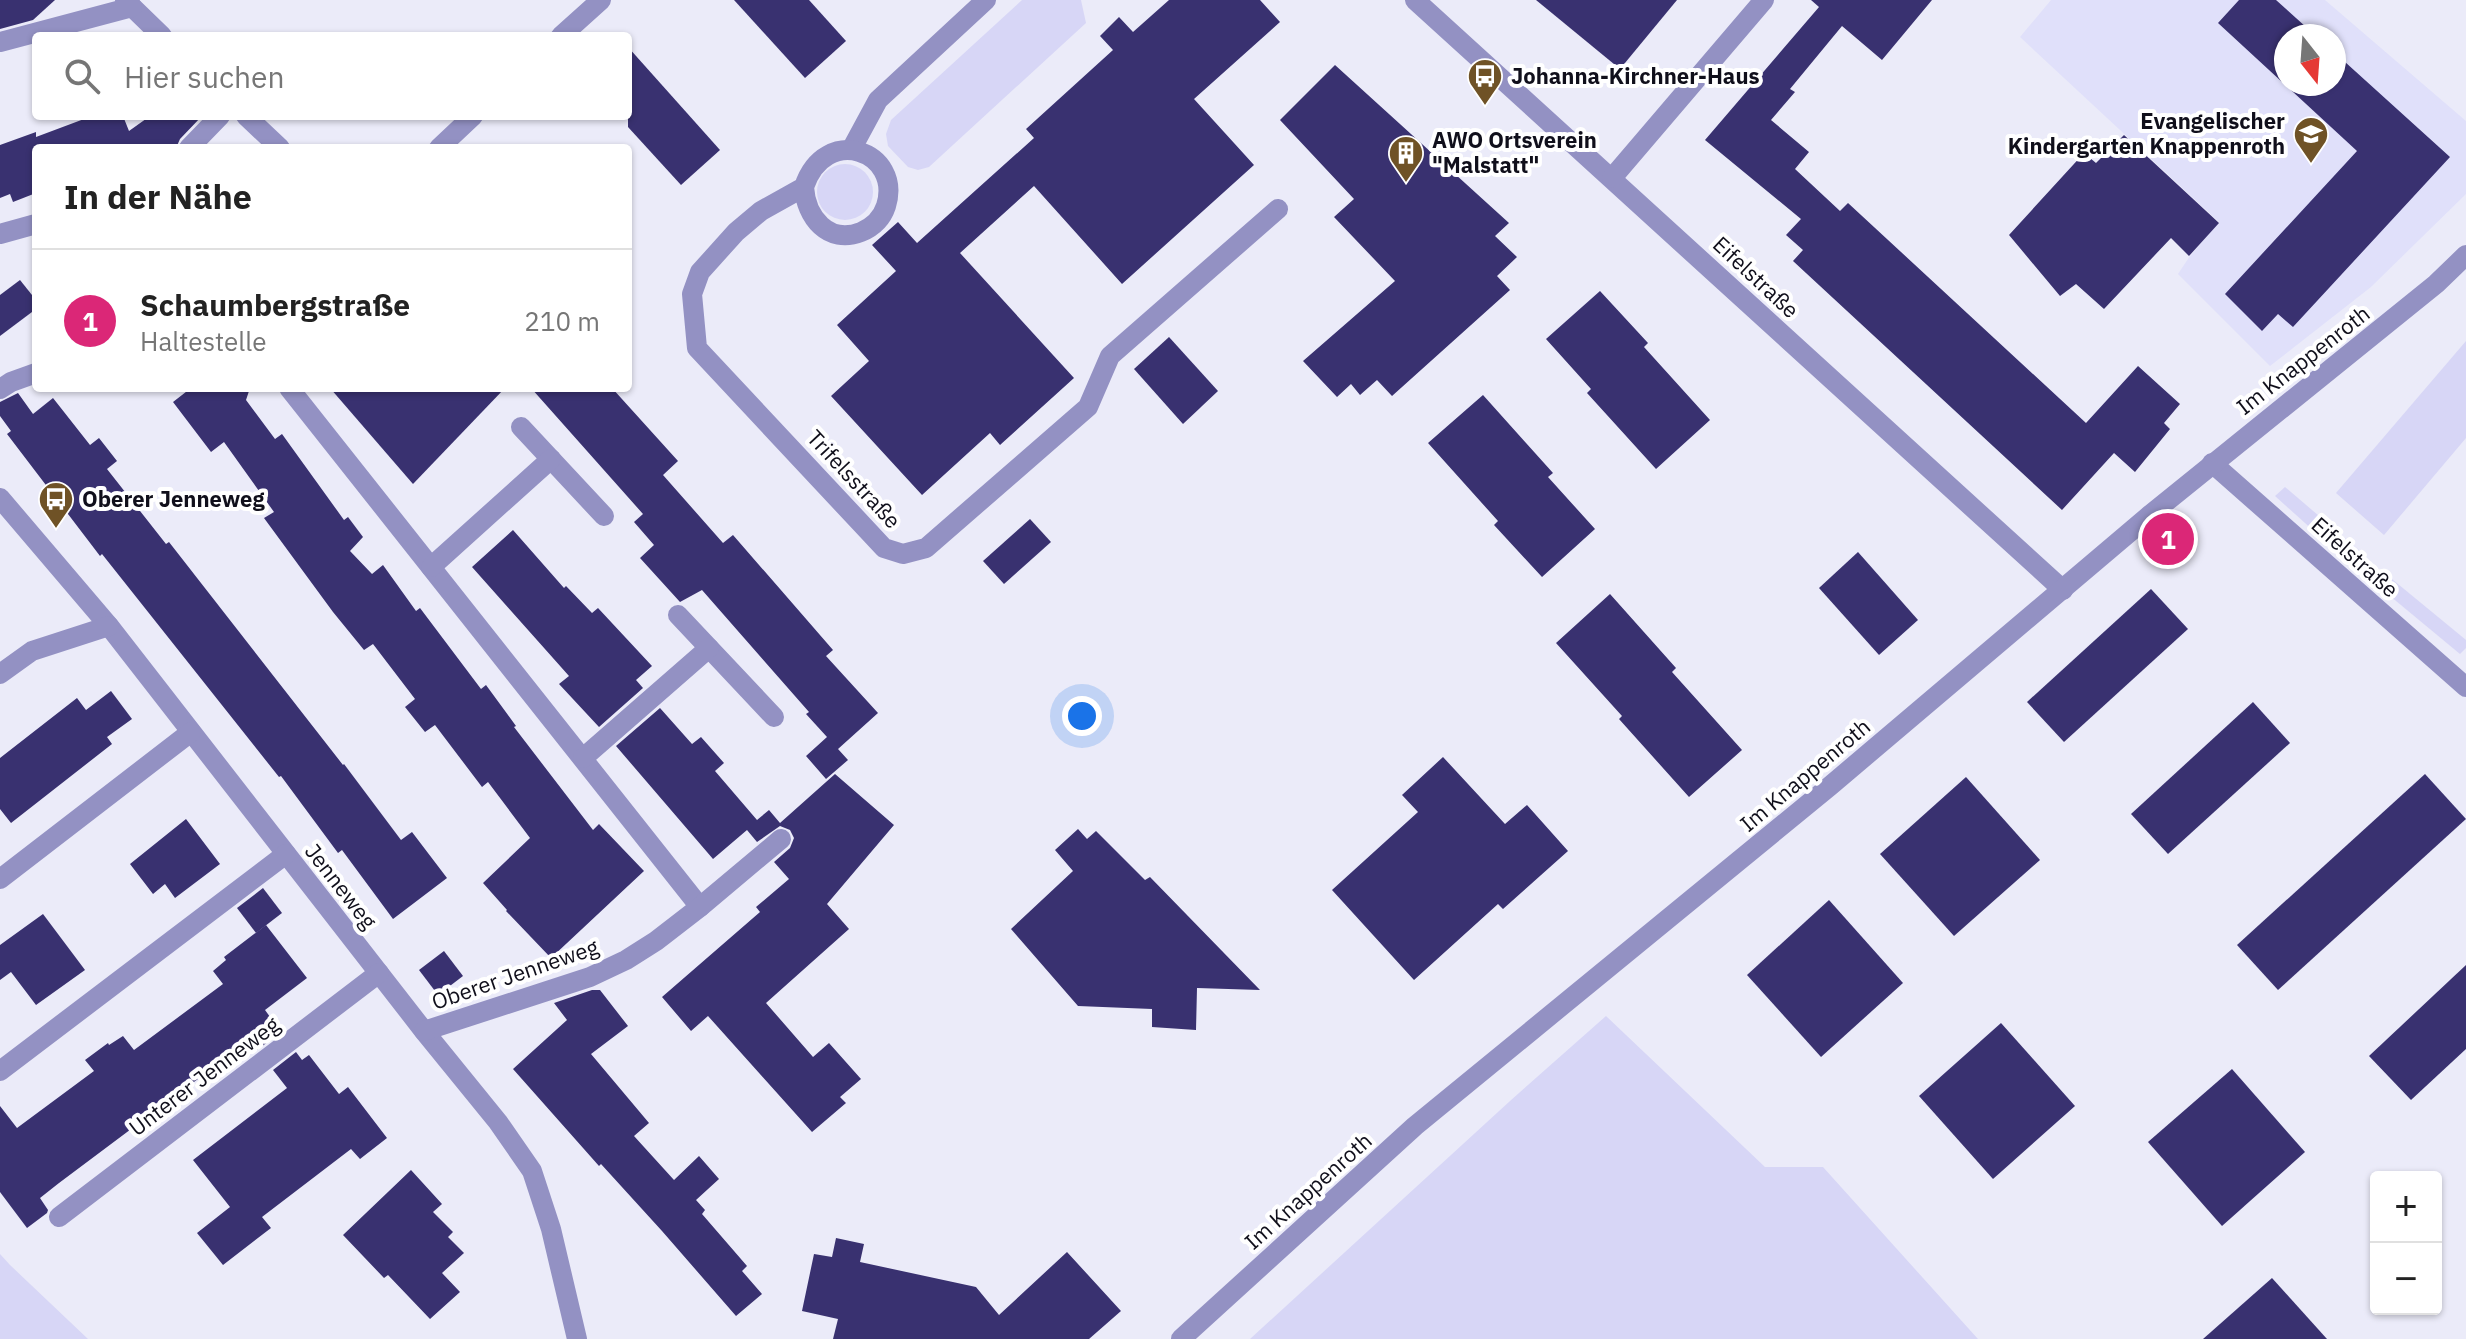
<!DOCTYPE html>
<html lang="de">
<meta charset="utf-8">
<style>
:root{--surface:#fff;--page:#f2f2f2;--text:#222;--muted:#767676;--line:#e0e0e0;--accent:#db2777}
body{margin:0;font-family:"IBM Plex Sans",sans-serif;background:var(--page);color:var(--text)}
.controls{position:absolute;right:24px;bottom:24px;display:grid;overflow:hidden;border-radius:8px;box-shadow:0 2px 6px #0004}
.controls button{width:72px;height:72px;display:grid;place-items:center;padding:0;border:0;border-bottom:2px solid var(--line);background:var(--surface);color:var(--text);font:40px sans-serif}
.compass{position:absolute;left:2274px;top:24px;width:72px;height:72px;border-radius:50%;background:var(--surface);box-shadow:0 2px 6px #0004;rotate:163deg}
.you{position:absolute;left:1082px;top:716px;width:28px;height:28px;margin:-20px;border:6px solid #fff;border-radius:50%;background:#1a73e8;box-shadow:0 0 0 12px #1a73e833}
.badge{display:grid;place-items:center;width:52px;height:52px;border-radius:50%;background:var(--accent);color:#fff;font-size:26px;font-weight:700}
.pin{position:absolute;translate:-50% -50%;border:4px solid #fff;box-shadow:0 2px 8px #0006}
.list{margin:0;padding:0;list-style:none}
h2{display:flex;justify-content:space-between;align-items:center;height:104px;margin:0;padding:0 32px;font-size:34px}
h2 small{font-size:26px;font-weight:400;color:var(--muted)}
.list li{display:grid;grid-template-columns:52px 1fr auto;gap:24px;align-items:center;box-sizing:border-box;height:144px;padding:0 32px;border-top:2px solid var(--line)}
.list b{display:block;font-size:30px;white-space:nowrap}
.list p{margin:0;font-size:26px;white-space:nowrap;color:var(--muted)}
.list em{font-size:26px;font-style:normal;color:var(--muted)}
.icon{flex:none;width:44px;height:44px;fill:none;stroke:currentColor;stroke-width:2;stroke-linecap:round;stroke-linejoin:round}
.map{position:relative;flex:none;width:2466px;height:1339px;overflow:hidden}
.search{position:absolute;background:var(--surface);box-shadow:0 2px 6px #0004;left:32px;top:32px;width:600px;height:88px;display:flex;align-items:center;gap:20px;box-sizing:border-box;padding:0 28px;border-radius:8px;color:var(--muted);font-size:30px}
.panel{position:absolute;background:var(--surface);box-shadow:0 2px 6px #0004;left:32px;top:144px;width:600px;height:248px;border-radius:8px}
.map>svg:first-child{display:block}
</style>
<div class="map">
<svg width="2466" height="1339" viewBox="0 0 2466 1339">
<rect width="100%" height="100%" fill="#ebebf9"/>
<!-- built -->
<path fill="#e0e0fa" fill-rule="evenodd" d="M 2051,0 L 2325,0 L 2466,121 L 2466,194 L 2371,287 L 2270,366 L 2178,274 L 2190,256 L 2219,222 L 2020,37 ZM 2286,36 L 2334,36 L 2334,84 L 2286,84 Z"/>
<!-- green -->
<g fill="#d7d6f6">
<path d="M 1022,0 L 1081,0 L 1086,23 L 929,167 L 918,170 L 908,167 L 888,146 L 886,134 L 891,120 Z"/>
<circle cx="845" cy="192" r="28"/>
<path d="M 2466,341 L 2466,438 L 2384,535 L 2336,493 Z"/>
<path d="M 2285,487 L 2366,556 L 2355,568 L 2275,496 Z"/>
<path d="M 2387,575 L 2466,640 L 2466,648 L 2460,654 L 2378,586 Z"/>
<path d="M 1606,1016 L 1765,1167 L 1823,1167 L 1978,1339 L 1250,1339 L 1510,1101 Z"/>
<path d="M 0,1254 L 10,1265 L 88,1339 L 0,1339 Z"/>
</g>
<!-- building -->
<g fill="#393170">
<path d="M 0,0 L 55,0 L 33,20 L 0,29 Z"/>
<path d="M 734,0 L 809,0 L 846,41 L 805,78 Z"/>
<path d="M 1169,0 L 1260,0 L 1280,22 L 1194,99 L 1254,165 L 1122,284 L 1034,186 L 960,253 L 1074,378 L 1000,445 L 990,433 L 922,495 L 831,396 L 869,361 L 837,325 L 896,271 L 872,245 L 898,222 L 917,243 L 1034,138 L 1026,129 L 1113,50 L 1100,36 L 1119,17 L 1133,32 Z"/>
<path d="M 1536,0 L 1677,0 L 1620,69 Z"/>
<path d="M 1811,0 L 1932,0 L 1882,60 L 1842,26 L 1790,89 L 1795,92 L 1771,120 L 1809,152 L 1795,169 L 1840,211 L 1848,203 L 2086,423 L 2138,366 L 2180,404 L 2164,423 L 2170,429 L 2135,472 L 2114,453 L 2062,510 L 1793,261 L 1803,250 L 1786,235 L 1801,219 L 1705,140 L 1819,7 Z"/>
<path d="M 2239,0 L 2276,0 L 2316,36 L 2286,36 L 2286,84 L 2334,84 L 2334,52 L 2450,157 L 2293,327 L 2278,314 L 2262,331 L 2225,294 L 2357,151 L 2218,23 Z"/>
<path d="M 628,47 L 720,150 L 681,185 L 628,127 Z"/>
<path d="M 1335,65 L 1509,223 L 1495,236 L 1517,257 L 1497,276 L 1510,290 L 1392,396 L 1377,380 L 1360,395 L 1351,384 L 1337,397 L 1303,361 L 1395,281 L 1334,217 L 1354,199 L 1280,120 Z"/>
<path d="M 92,116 L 123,116 L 129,131 L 150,116 L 201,117 L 180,139 L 176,148 L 36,148 L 36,193 L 13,202 L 10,194 L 0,198 L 0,145 L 36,132 L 36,137 Z"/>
<path d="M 2124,135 L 2219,223 L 2189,256 L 2171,238 L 2104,309 L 2076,284 L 2060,296 L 2009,235 L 2084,153 L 2096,163 Z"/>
<path d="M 20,280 L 36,300 L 36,309 L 0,336 L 0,295 Z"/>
<path d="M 1600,291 L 1648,343 L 1644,347 L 1710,420 L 1656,469 L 1587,393 L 1591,389 L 1546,339 Z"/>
<path d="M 1169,337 L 1218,391 L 1183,424 L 1134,369 Z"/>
<path d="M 191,388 L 250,388 L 246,400 L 275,439 L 282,434 L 344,520 L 348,517 L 363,537 L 350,551 L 372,574 L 383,565 L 416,611 L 420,608 L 481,689 L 486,685 L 516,726 L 514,727 L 593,830 L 599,824 L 644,871 L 551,958 L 506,911 L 507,910 L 483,883 L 530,838 L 488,782 L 482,787 L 435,725 L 425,732 L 405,707 L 415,699 L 373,644 L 364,650 L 333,612 L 264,518 L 274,512 L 224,442 L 211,452 L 173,402 Z"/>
<path d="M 330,388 L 505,388 L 413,484 Z"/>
<path d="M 531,388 L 612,388 L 678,461 L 663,475 L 723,543 L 733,535 L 833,650 L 826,656 L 878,713 L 838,749 L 848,760 L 826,779 L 806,756 L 827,737 L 806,714 L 809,712 L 702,590 L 680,602 L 640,558 L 654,545 L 634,522 L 643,514 Z"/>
<path d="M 18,393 L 33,414 L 53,398 L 90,445 L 99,438 L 117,461 L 107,469 L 166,544 L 169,542 L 343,765 L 344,764 L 401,840 L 412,832 L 447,878 L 393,919 L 342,850 L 338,853 L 281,776 L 279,777 L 102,554 L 100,556 L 7,434 L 11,431 L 0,416 L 0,402 Z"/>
<path d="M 1483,395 L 1553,473 L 1548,477 L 1595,529 L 1542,577 L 1494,525 L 1498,521 L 1428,443 Z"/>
<path d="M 1030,519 L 1051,542 L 1004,584 L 983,561 Z"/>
<path d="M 513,530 L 564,588 L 566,586 L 592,613 L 598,608 L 652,666 L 636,680 L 643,688 L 599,727 L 559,684 L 569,676 L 472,567 Z"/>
<path d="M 1858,552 L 1918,620 L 1879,655 L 1819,588 Z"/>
<path d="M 2151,589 L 2188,629 L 2064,742 L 2027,702 Z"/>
<path d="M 1610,594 L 1676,668 L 1672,672 L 1742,750 L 1689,797 L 1619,719 L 1622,716 L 1556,643 Z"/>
<path d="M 111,691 L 132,719 L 107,737 L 112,744 L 11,823 L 0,809 L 0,758 L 77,698 L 86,710 Z"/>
<path d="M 2253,702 L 2290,743 L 2168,854 L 2131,814 Z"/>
<path d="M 660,708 L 692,744 L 701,737 L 724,763 L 715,771 L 757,820 L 769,810 L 780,823 L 835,774 L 894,825 L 827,904 L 849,929 L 766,1003 L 813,1057 L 829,1043 L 861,1079 L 840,1097 L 846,1103 L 812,1132 L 708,1016 L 691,1031 L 662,997 L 760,912 L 756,907 L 789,879 L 774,862 L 790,848 L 794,838 L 790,830 L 780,826 L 757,842 L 747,830 L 713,859 L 616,746 Z"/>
<path d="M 1443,757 L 1505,824 L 1527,805 L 1568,851 L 1503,909 L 1498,904 L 1414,980 L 1332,890 L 1418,812 L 1402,795 Z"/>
<path d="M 2425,774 L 2466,819 L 2278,990 L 2237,945 Z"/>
<path d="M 1966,777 L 2040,860 L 1954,936 L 1880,854 Z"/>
<path d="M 186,819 L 220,864 L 175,898 L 165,884 L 153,894 L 130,864 Z"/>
<path d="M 1078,829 L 1087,839 L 1096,831 L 1145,880 L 1150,877 L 1260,990 L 1197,988 L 1196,1030 L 1152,1027 L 1152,1009 L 1078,1006 L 1011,929 L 1073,871 L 1055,850 Z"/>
<path d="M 263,888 L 282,913 L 256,933 L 237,908 Z"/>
<path d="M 1829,900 L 1903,983 L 1821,1057 L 1747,975 Z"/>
<path d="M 43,914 L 85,970 L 36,1005 L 11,972 L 0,980 L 0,945 Z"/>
<path d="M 266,925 L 307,978 L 265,1010 L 281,1032 L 257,1050 L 250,1040 L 59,1183 L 40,1198 L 48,1210 L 47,1213 L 27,1228 L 0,1192 L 0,1106 L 17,1128 L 94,1071 L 85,1060 L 108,1043 L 109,1045 L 123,1036 L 134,1050 L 223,984 L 213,971 L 226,960 L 224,957 Z"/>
<path d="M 444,951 L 463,976 L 438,995 L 419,970 Z"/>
<path d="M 2466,965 L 2466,1049 L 2411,1100 L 2369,1056 Z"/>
<path d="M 592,990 L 600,990 L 628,1026 L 591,1054 L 649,1123 L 634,1136 L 674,1180 L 699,1156 L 719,1179 L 696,1200 L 705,1210 L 702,1214 L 747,1266 L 742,1271 L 762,1294 L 736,1316 L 662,1231 L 601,1164 L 599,1166 L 513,1069 L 567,1020 L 554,1003 Z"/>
<path d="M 2001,1023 L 2075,1106 L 1993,1179 L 1919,1096 Z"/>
<path d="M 296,1052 L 302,1060 L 309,1055 L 339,1094 L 348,1087 L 387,1138 L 360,1159 L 351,1149 L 262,1217 L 271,1228 L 223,1265 L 197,1233 L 230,1207 L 193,1160 L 287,1088 L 273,1070 Z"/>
<path d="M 2232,1069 L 2305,1152 L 2222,1226 L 2148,1142 Z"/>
<path d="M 411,1170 L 442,1204 L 433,1212 L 453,1232 L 448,1237 L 464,1253 L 442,1273 L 460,1292 L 430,1319 L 388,1275 L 384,1278 L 343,1235 Z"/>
<path d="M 836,1238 L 864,1244 L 860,1262 L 976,1287 L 999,1315 L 1067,1252 L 1121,1311 L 1089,1339 L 833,1339 L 838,1319 L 802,1311 L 814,1254 L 832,1257 Z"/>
<path d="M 2272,1278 L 2327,1339 L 2203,1339 Z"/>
</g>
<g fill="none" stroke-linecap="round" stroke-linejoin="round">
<!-- minor -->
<g stroke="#9391c3" stroke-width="20">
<path d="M 125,0 L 162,36"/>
<path d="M 1415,0 L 2063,590"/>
<path d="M 561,36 L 601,0"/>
<path d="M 0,42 L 132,7"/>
<path d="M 246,116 L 280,148"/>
<path d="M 189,148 L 220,116"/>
<path d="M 439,148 L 473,116"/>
<path d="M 851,150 L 878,100 L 986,0"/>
<path d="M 1612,178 L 1764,0"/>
<path d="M 804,187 C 806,217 828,245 861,232 C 873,227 882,218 886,206 C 903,151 825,123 804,187 L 761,211 L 736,232 L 700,272 L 692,294 L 697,348 L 884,548 L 903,554 L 926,548 L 1088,407 L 1110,356 L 1278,209"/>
<path d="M 0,234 L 36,224"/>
<path d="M 289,388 L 700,907"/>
<path d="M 0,389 L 11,382 L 36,373"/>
<path d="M 521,427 L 604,516"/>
<path d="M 2212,463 L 2466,687"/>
<path d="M 0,498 L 109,626 L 424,1031 L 498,1122 L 532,1171 L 551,1229 L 577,1339"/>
<path d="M 431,567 L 551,459"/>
<path d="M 678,615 L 774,717"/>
<path d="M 0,674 L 32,651 L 109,626"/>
<path d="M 583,758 L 709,648"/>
<path d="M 0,879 L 191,732"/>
<path d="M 424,1031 L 590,977 L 626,960 L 656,941 L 700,907 L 781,839"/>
<path d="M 0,1071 L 286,854"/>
<path d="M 59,1217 L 379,973"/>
<path d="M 1181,1339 L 1415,1126 L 1830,786 L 2151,514 L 2436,284 L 2466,255"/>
</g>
</g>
<!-- icons -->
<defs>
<g id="bus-pin" transform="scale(1.8)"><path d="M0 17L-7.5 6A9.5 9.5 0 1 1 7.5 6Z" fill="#6f5226" stroke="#fff"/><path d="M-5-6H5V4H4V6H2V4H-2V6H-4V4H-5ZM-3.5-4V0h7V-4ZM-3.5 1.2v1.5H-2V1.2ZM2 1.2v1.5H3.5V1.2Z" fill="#fff"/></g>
<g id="school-pin" transform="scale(1.8)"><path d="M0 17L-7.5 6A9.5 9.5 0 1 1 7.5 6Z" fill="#6f5226" stroke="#fff"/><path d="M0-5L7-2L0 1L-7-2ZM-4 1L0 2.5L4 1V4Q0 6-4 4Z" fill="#fff"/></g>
<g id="building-pin" transform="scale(1.8)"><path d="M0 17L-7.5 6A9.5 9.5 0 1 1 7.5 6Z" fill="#6f5226" stroke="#fff"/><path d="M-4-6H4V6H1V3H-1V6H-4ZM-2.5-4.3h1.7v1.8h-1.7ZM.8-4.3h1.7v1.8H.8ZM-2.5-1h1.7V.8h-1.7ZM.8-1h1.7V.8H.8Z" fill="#fff"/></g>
</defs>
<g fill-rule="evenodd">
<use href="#bus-pin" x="1485" y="76"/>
<use href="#school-pin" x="2311" y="134"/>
<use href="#building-pin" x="1406" y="153"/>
<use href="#bus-pin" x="56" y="499"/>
</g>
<g text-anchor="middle" stroke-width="8" stroke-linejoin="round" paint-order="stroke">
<!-- poi labels -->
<g font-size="22" font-weight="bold" fill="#100f1b" stroke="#fff" text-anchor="start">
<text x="1511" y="84">Johanna-Kirchner-Haus</text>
<text x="2285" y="129" text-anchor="end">Evangelischer<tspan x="2285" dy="25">Kindergarten Knappenroth</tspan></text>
<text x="1432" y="148">AWO Ortsverein<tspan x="1432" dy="25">"Malstatt"</tspan></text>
<text x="82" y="507">Oberer Jenneweg</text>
</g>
<!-- street labels -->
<g font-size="22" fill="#100f1b" stroke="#fff">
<text transform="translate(1756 277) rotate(43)" y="8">Eifelstraße</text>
<text transform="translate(2303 360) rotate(-38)" y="8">Im Knappenroth</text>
<text transform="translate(854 479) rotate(47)" y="8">Trifelsstraße</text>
<text transform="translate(2355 557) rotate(42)" y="8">Eifelstraße</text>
<text transform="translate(1805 775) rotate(-40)" y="8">Im Knappenroth</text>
<text transform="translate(341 886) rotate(52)" y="8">Jenneweg</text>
<text transform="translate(515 974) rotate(-19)" y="8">Oberer Jenneweg</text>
<text transform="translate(204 1076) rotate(-37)" y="8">Unterer Jenneweg</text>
<text transform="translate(1308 1191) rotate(-42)" y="8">Im Knappenroth</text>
</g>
</g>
</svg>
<div class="controls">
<button>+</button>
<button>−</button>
</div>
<svg class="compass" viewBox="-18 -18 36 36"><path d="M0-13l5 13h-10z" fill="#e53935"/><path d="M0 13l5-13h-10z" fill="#767676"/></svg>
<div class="you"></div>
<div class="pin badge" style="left:2168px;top:539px">1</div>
<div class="search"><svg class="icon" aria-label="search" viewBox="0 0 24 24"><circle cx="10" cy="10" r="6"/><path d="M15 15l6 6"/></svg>Hier suchen</div>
<section class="panel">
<h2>In der Nähe<small></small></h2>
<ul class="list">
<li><span class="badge">1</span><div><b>Schaumbergstraße</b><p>Haltestelle</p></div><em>210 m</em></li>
</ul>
</section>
</div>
